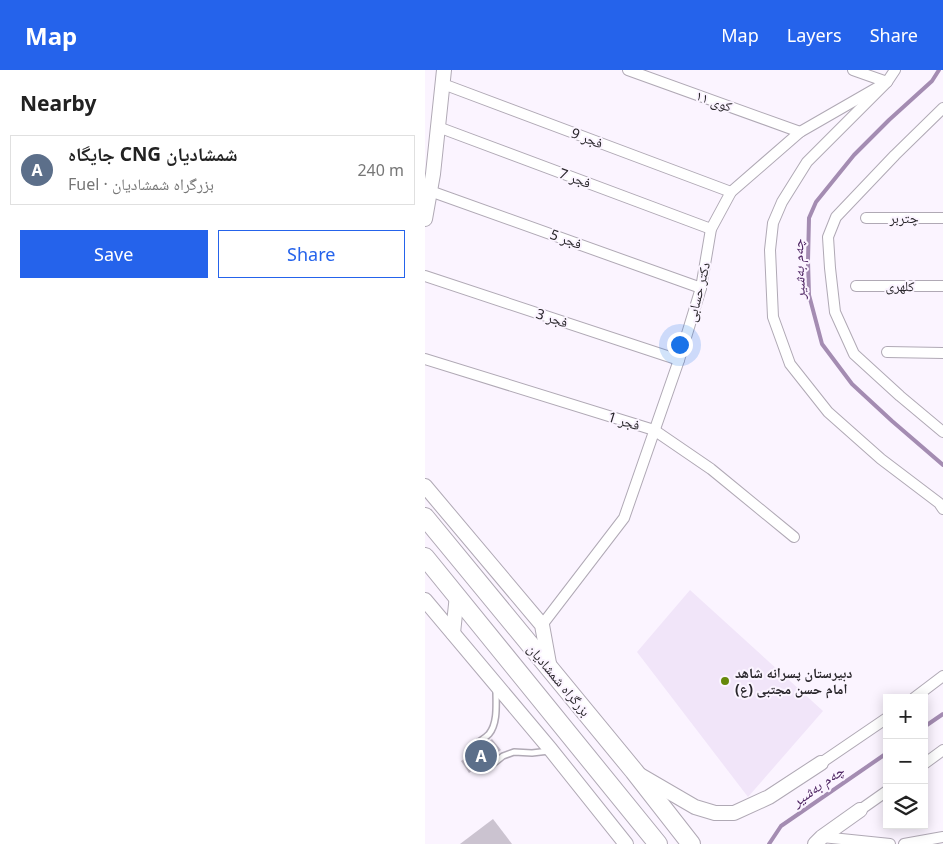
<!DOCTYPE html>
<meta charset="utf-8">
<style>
:root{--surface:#fff;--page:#f6f6f6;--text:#222;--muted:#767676;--line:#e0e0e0;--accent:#2563eb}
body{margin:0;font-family:"Noto Sans","Noto Naskh Arabic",sans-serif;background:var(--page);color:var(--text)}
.controls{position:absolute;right:15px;bottom:15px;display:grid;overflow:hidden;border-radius:0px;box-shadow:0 2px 12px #0003}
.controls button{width:45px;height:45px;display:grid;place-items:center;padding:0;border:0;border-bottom:1px solid var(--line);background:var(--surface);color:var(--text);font:25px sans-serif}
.you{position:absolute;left:254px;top:274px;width:18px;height:18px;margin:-12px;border:4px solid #fff;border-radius:50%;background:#1a73e8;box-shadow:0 0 0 8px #1a73e833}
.badge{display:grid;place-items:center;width:32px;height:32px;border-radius:50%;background:var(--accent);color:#fff;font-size:16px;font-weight:700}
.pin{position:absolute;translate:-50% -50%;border:2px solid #fff;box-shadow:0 1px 5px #0006}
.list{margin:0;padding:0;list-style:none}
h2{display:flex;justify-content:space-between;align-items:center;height:65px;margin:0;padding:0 20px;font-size:21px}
h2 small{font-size:16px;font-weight:400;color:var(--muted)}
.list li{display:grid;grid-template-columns:32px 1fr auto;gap:15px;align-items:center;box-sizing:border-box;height:70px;margin:0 10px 10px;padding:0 10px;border:1px solid var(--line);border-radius:0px}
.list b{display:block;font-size:19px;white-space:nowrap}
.list p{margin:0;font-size:16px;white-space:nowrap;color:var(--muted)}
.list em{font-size:16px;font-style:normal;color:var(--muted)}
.actions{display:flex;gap:10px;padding:15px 20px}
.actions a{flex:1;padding:11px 0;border:1px solid var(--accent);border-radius:0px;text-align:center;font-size:18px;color:var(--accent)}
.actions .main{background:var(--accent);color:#fff}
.icon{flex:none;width:28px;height:28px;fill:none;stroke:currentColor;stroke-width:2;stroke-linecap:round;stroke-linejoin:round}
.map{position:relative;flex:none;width:518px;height:774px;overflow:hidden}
header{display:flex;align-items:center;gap:30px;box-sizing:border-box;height:70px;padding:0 25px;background:var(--accent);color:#fff}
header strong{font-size:24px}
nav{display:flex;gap:28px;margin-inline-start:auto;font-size:18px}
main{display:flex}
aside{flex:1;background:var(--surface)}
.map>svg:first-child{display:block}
</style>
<header>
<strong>Map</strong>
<nav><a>Map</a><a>Layers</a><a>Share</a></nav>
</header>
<main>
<aside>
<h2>Nearby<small></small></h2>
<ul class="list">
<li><span class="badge" style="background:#5c6f8a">A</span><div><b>جایگاه CNG شمشادیان</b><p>Fuel · بزرگراه شمشادیان</p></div><em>240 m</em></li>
</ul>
<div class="actions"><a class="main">Save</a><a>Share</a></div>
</aside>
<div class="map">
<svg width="518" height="774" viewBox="0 0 518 774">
<rect width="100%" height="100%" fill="#fbf4ff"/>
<!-- built -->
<path fill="#f1e5f9" d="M 265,520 L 398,641 L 323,727 L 212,582 Z"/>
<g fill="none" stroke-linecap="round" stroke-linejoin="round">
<!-- stream -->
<g stroke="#a48cb2" stroke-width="4">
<path d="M 514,0 L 507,11 L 464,50 L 429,85 L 391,132 L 384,148 L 383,191 L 384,225 L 397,274 L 427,314 L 467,351 L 518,395"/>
<path d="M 499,657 L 518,644"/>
<path d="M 344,774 L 356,756 L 462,683"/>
</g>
</g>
<!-- building -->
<g fill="#cbc3d0">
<path d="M 67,669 L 76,680 L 44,703 L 36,691 Z"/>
<path d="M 68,749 L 87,774 L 35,774 Z"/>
</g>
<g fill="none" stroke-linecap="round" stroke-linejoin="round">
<!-- lane casing -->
<g stroke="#b0a9b5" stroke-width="8">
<path id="lane" d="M 71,620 C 71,634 73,653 64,664 C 59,669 52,673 47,676 L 63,698 L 78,686 L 89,682 L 107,683 L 124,681"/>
</g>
<!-- street casing -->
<g stroke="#b0a9b5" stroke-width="12">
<g id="street">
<path d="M 203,0 L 375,62"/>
<path d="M 428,0 L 462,12 L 382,92 L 357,132 L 348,153 L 345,180 L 348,247 L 365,294 L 403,342 L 456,389 L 514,433 L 518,439"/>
<path d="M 18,14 L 306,122"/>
<path d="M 518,38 L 470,85 L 411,147 L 403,167 L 405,198 L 410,242 L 429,284 L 475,326 L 518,362"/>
<path d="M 13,57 L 286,159"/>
<path d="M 5,121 L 276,218"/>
<path d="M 441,148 L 518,148"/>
<path d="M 0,206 L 254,290"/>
<path d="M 431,216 L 518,216"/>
<path d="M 462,282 L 518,283"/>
<path d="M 0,289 L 229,360 L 286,399 L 369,467"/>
<path d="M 117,555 L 199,448 L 254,290 L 276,218 L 286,159 L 306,122 L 375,62 L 462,12 L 470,0"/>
<path d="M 489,628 L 518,606"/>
<path d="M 396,693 L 462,648"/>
<path d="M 499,694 L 518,680"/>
<path d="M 435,740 L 462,721"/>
<path d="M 397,767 L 465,774"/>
<path d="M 479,774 L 518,767"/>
</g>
</g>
<!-- secondary casing -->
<g stroke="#b0a9b5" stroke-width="16">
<g id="secondary">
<path d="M 0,149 L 8,104 L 19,0"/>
<path d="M 0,416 L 117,555 L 125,599"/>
<path d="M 0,530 L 126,680 L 201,774"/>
<path d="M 28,563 L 32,525"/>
<path d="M 215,705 L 270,737 L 290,743 L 309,743 L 344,727 L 396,693"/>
<path d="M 390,774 L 397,767 L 435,740"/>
</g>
</g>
<!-- highway casing -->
<g stroke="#b0a9b5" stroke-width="20">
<g id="highway">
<path d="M 0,447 L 209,701 L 266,774"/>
<path d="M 0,487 L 233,774"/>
</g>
</g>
<!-- lane -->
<use href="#lane" stroke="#fff" stroke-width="5"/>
<!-- street -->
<use href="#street" stroke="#fff" stroke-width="10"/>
<!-- secondary -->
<use href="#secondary" stroke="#fff" stroke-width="14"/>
<!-- highway -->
<use href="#highway" stroke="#fff" stroke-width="18"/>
</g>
<!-- markers -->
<circle fill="#66880a" stroke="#fbf4ff" stroke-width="2" cx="300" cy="611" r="5"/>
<g text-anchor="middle" stroke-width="4" stroke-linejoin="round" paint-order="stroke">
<!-- street labels -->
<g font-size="14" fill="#29262b" stroke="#fbf4ff">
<text transform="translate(289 31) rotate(20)" y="5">کوی ۱۱</text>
<text transform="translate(162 68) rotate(21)" y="5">فجر 9</text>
<text transform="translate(150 108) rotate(20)" y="5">فجر 7</text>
<text x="479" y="153">چتربر</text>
<text transform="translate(141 169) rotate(20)" y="5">فجر 5</text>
<text transform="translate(475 216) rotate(1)" y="5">کلهری</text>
<text transform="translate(273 222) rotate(-76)" y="5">دکتر حسابی</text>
<text transform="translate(127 248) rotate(18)" y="5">فجر 3</text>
<text transform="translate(199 351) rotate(17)" y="5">فجر 1</text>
<text transform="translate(134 610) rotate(50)" y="5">بزرگراه شمشادیان</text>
</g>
<!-- poi labels -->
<g font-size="14" font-weight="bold" fill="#29262b" stroke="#fbf4ff" text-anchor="start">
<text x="310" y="608">دبیرستان پسرانه شاهد<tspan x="310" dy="16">امام حسن مجتبی (ع)</tspan></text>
</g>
<!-- water labels -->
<g font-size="15" font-style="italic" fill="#4e2563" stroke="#fbf4ff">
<text transform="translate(374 199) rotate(-92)" y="5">چەم بەشیر</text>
<text transform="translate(393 716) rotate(-35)" y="5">چەم بەشیر</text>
</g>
</g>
</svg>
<div class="controls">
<button>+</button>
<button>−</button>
<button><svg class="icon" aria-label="layers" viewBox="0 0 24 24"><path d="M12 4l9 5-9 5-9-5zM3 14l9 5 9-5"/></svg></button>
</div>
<div class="you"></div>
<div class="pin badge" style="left:56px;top:686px;background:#5c6f8a">A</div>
</div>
</main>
